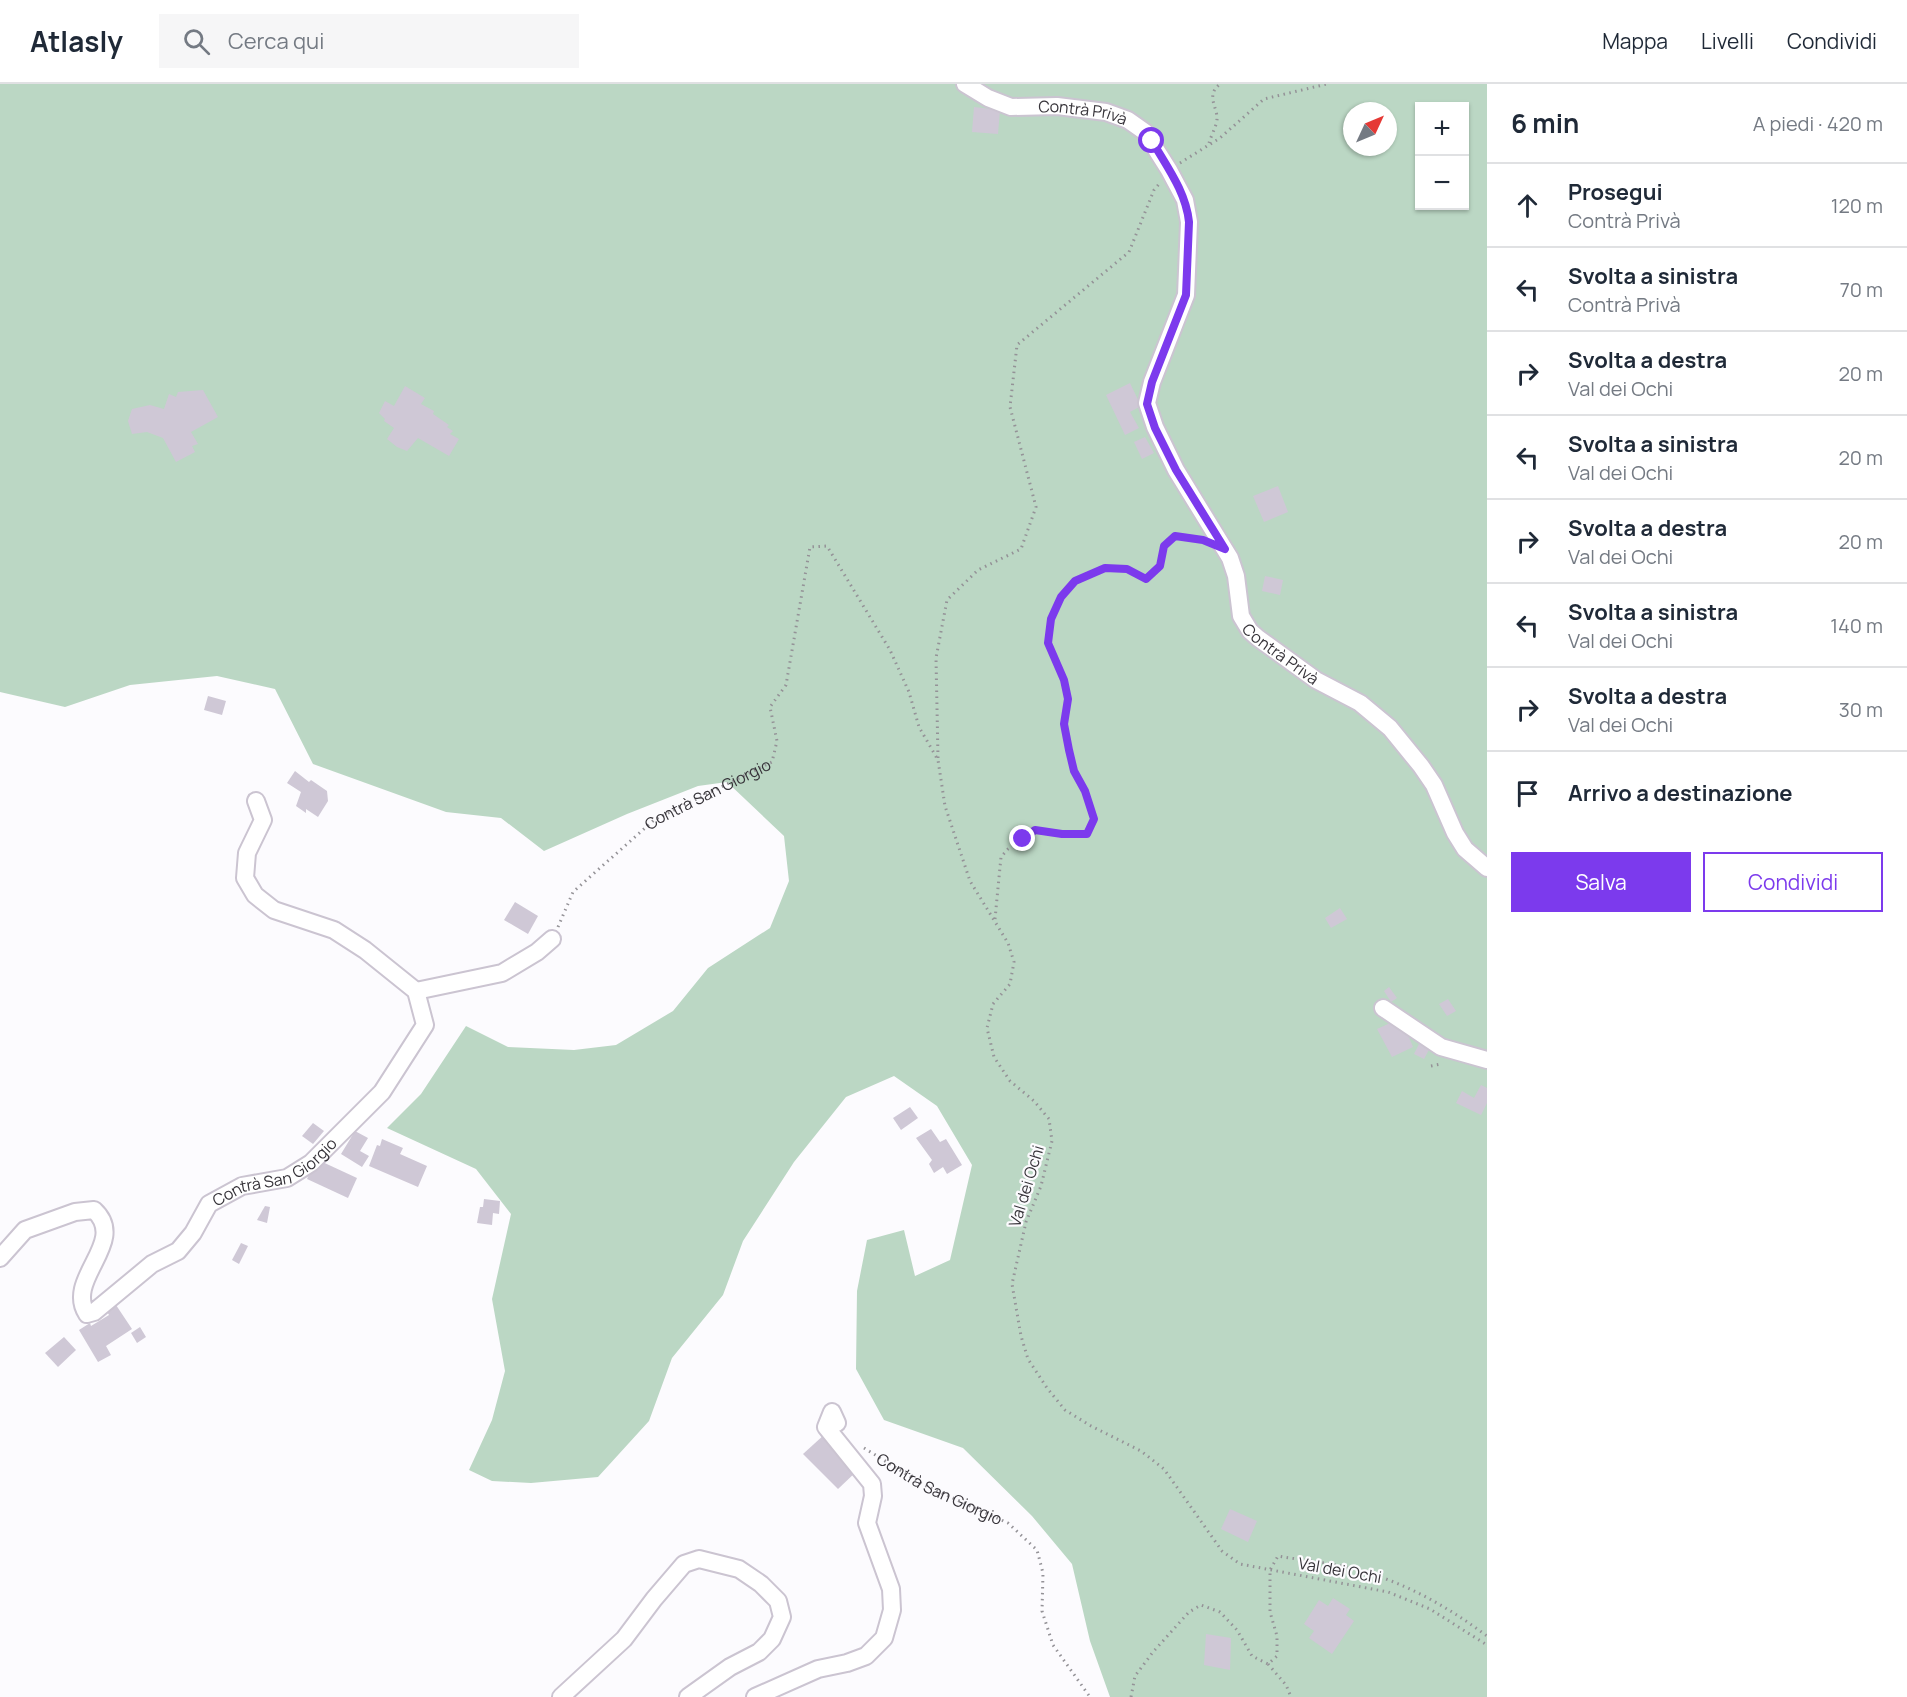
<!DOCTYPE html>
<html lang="it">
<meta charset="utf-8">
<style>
:root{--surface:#fff;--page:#f6f6f7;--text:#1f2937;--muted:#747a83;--line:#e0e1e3;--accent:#7c3aed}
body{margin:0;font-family:Manrope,sans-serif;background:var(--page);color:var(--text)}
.controls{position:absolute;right:18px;top:18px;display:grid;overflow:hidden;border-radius:0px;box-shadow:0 2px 4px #0004}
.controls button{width:54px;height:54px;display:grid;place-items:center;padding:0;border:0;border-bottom:2px solid var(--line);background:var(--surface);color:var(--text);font:30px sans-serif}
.compass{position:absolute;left:1343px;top:18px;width:54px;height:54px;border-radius:50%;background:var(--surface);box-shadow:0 2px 4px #0004;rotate:46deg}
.stop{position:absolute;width:18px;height:18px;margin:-14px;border:4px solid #7c3aed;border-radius:50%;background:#fff}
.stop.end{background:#7c3aed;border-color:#fff;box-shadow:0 2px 6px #0008}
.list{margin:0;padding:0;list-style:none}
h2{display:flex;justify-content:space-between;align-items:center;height:78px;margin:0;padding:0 24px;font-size:26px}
h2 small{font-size:20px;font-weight:400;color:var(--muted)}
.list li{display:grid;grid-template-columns:39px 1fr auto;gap:18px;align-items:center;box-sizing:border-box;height:84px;padding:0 24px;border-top:2px solid var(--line)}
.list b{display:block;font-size:22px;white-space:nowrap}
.list p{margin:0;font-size:20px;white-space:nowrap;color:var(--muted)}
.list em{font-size:20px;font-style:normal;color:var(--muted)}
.actions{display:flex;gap:12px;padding:18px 24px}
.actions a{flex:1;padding:14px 0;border:2px solid var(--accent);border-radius:0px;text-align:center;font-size:21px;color:var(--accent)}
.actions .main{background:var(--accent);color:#fff}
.icon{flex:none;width:33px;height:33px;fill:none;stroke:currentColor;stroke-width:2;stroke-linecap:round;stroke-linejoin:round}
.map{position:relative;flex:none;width:1487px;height:1613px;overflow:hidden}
header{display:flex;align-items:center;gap:36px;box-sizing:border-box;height:84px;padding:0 30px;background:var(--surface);border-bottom:2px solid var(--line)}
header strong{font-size:28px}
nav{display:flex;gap:33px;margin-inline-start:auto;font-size:21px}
.search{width:420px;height:54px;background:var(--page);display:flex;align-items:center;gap:15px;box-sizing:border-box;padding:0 21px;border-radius:0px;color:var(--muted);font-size:22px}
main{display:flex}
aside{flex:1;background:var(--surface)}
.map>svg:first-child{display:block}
</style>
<header>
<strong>Atlasly</strong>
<div class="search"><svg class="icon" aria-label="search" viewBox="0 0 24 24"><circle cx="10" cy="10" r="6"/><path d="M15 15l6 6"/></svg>Cerca qui</div>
<nav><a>Mappa</a><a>Livelli</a><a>Condividi</a></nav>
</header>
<main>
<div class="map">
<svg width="1487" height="1613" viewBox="0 0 1487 1613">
<rect width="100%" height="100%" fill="#fcfbfe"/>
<!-- green -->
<path fill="#bbd7c4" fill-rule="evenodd" d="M 0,0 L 1487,0 L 1487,1613 L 1110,1613 L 1090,1557 L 1072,1480 L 1032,1432 L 963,1364 L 884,1336 L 856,1285 L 857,1207 L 867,1156 L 904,1146 L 915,1192 L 950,1176 L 972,1081 L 937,1022 L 894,992 L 846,1013 L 794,1078 L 743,1157 L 723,1211 L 672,1274 L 649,1337 L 598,1393 L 531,1399 L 492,1397 L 469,1386 L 492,1336 L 505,1287 L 492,1215 L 511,1130 L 476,1085 L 387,1044 L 421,1010 L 466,942 L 508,963 L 574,966 L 616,961 L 673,927 L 708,884 L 770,844 L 789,797 L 784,752 L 727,698 L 698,702 L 627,730 L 544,767 L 501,734 L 446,728 L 313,680 L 275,605 L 217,592 L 130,601 L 65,623 L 0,608 ZM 1420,22 L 1464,22 L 1464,122 L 1420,122 ZM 1352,27 L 1388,27 L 1388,63 L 1352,63 Z"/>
<!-- building -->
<g fill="#cfc8d6">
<path d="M 974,23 L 1000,26 L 998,50 L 972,48 Z"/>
<path d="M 1130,299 L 1141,322 L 1130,328 L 1139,344 L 1125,351 L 1106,311 Z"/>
<path d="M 405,302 L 425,314 L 421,320 L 434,327 L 433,330 L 449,341 L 447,343 L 453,347 L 450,350 L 459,355 L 449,372 L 418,354 L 407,367 L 397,363 L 387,355 L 394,344 L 384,337 L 385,335 L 379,329 L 385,317 L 394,322 Z"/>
<path d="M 203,306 L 218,333 L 191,348 L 198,360 L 192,362 L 195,368 L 176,378 L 163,354 L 147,348 L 132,350 L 128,337 L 132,325 L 150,321 L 164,325 L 169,310 L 176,313 L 178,308 Z"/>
<path d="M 1145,353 L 1154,369 L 1142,375 L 1134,358 Z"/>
<path d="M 1278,402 L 1288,428 L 1264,438 L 1253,412 Z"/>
<path d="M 1265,492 L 1283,496 L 1280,511 L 1262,507 Z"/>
<path d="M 208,612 L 226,617 L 222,631 L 204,626 Z"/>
<path d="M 295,687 L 309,698 L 311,696 L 327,707 L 328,717 L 318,733 L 306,725 L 306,729 L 296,722 L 301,708 L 287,699 Z"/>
<path d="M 515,818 L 538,832 L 528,850 L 504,836 Z"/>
<path d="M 1340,824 L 1347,835 L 1331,844 L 1325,834 Z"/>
<path d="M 1389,903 L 1397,914 L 1391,918 L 1384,907 Z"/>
<path d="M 1448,915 L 1456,927 L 1447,932 L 1439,920 Z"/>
<path d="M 1401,934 L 1413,963 L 1392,973 L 1377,945 Z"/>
<path d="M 1421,956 L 1431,962 L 1424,975 L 1414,970 Z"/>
<path d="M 1481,1001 L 1487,1004 L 1487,1019 L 1481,1031 L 1456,1019 L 1462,1007 L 1474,1014 Z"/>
<path d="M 910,1023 L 918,1034 L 901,1046 L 893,1034 Z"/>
<path d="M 313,1039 L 324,1047 L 313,1060 L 302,1052 Z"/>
<path d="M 931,1045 L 940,1058 L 946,1055 L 962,1081 L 947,1090 L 943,1083 L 934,1089 L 929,1080 L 932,1076 L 916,1054 Z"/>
<path d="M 355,1047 L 368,1054 L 360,1067 L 369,1072 L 362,1083 L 341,1070 Z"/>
<path d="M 382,1055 L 403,1064 L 400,1070 L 427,1082 L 418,1103 L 369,1082 L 377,1061 L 380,1062 Z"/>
<path d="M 316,1075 L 357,1094 L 348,1114 L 307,1095 Z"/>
<path d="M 484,1115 L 500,1117 L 499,1130 L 493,1129 L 492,1141 L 477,1139 L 480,1123 L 483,1123 Z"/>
<path d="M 265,1122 L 270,1123 L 267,1139 L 257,1136 Z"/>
<path d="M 241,1159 L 248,1162 L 239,1180 L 232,1176 Z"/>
<path d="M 114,1218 L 132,1245 L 106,1262 L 111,1271 L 98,1278 L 79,1246 L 90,1239 L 91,1242 L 109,1231 L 105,1224 Z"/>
<path d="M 140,1243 L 146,1253 L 137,1259 L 131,1249 Z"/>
<path d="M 64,1253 L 76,1266 L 58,1283 L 45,1269 Z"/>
<path d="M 825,1350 L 858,1386 L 838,1405 L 803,1370 Z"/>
<path d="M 1230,1425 L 1257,1437 L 1248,1458 L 1221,1445 Z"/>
<path d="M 1333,1514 L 1350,1525 L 1346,1531 L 1354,1537 L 1332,1570 L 1309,1554 L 1314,1547 L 1304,1540 L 1319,1516 L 1328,1522 Z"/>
<path d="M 1206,1550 L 1231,1554 L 1230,1586 L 1204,1581 Z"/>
</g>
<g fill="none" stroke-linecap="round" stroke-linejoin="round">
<!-- minor casing -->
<g stroke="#cbc4d1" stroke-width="20">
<g id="minor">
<path id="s3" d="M 965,0 L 988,14 L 1011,23 L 1057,22 L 1106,28 L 1128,36 L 1145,48 L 1169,86 L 1185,116 L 1189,138 L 1186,211 L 1152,298 L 1147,319 L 1155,343 L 1176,386 L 1230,474 L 1236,492 L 1241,532 L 1250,547 L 1258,554 L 1316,596 L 1360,619 L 1390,644 L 1421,682 L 1434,701 L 1455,749 L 1465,765 L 1487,784"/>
<path d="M 416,907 L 502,889 L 537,868 L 552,855"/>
<path d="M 1383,924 L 1441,963 L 1487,976"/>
<path id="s4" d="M 0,1174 L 25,1146 L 75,1128 L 94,1126 C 129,1158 64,1195 87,1230 L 94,1228 L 152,1180 L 178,1167 L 193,1149 L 209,1120 L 242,1102 L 287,1094 L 311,1079 L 382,1008 L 425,941 L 416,907 L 365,866 L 334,846 L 274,826 L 255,811 L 245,794 L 247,769 L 263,736 L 256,717"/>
<path d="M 561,1613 L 624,1555 L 654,1515 L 684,1480 L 699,1475 L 739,1485 L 761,1500 L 778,1517 L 782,1533 L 772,1555 L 759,1568 L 730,1583 L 688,1613"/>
<path d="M 755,1613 L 818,1585 L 847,1579 L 866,1572 L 884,1554 L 892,1526 L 891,1505 L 867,1439 L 873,1412 L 872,1400 L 826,1343 L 832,1328 L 837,1339"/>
</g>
</g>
<!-- path -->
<g stroke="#949297" stroke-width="3" stroke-dasharray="1.5 4.5" stroke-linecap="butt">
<path d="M 1209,59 C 1211,52 1216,43 1217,36 C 1218,23 1205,12 1220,0"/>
<path d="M 1180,79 L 1220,54 L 1264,15 L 1327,0"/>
<path d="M 938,674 L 936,574 L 947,516 L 978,486 L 1021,465 L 1036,423 L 1010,323 L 1017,261 L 1129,168 L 1154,106 L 1159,100"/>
<path d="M 995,835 L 1001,773 L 1008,765 L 1035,746 L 1062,750 L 1087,750 L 1094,735 L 1085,707 L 1074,687 L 1069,666 L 1064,640 L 1068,615 L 1064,595 L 1048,559 L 1051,535 L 1061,513 L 1075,497 L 1105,484 L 1127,485 L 1147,495 L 1160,482 L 1164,462 L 1175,452 L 1201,456"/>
<path id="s1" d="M 558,843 L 573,808 L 654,736 L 772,678 L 777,657 L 770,623 L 786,601 L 810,463 L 827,462 L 890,566 L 909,608 L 919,643 L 938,676 L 945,722 L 970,797 L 1008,859 L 1014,878 L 1010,900 L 993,920 L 987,944 L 994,973 L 1010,997 L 1034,1017 L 1049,1035 L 1052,1057 L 1041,1102 L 1026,1138 L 1012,1200 L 1021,1252 L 1028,1275 L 1047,1304 L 1065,1326 L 1091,1342 L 1141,1367 L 1164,1385 L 1222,1467 L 1240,1480 L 1388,1508 L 1430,1525 L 1487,1561"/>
<path d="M 1431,982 L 1441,980"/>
<path id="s2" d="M 864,1364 L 924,1401 L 1008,1439 L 1037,1466 L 1043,1489 L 1042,1527 L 1053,1561 L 1090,1613"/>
<path d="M 1268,1580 L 1286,1601 L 1291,1613"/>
<path d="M 1131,1613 L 1135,1592 L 1153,1568 L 1189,1528 L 1201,1521 L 1220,1528 L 1237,1546 L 1252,1572 L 1268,1580 L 1277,1572 L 1277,1552 L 1270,1528 L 1270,1486 L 1278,1472 C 1300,1476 1324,1478 1346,1483 C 1399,1495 1444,1520 1487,1552"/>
</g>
<!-- minor -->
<use href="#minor" stroke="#fff" stroke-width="16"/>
</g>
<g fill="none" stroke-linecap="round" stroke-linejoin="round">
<!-- route -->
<path stroke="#7c3aed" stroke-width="8" d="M 1023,755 L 1035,746 L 1062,750 L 1087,750 L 1094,735 L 1085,707 L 1074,687 L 1069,666 L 1064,640 L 1068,615 L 1064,596 L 1048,559 L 1051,535 L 1061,513 L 1075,497 L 1105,484 L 1127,485 L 1146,495 L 1160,482 L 1164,462 L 1175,452 L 1203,456 L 1225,465 L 1176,386 L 1155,344 L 1147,320 L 1152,298 L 1186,211 L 1189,138 C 1186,108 1167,83 1152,57"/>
</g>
<g text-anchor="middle" stroke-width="4.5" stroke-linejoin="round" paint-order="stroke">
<!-- street labels -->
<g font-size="16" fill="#363339" stroke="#fcfbfe">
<text dy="6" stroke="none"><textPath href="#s3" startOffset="124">Contrà Privà</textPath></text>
<text dy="6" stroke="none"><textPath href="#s3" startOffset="772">Contrà Privà</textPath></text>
<text dy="6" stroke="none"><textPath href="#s1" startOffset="206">Contrà San Giorgio</textPath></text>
<text dy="6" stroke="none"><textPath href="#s4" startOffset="465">Contrà San Giorgio</textPath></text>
<text transform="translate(1026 1102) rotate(-73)" y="6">Val dei Ochi</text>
<text dy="6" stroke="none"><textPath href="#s2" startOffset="86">Contrà San Giorgio</textPath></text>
<text transform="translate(1340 1486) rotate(10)" y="6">Val dei Ochi</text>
</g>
</g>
</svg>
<div class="controls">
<button>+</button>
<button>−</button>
</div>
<svg class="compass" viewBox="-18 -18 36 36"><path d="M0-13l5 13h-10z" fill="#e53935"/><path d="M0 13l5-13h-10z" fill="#747a83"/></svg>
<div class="stop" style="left:1152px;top:57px"></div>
<div class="stop end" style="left:1023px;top:755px"></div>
</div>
<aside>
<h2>6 min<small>A piedi · 420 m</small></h2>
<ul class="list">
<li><svg class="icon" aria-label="ahead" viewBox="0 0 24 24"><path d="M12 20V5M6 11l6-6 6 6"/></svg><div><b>Prosegui</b><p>Contrà Privà</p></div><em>120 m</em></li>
<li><svg class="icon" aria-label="left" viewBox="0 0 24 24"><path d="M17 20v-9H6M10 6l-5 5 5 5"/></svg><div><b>Svolta a sinistra</b><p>Contrà Privà</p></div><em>70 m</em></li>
<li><svg class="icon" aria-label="right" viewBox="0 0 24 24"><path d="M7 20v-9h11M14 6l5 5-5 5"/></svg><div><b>Svolta a destra</b><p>Val dei Ochi</p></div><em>20 m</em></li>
<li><svg class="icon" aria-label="left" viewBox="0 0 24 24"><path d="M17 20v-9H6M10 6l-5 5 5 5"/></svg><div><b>Svolta a sinistra</b><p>Val dei Ochi</p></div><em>20 m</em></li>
<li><svg class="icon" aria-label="right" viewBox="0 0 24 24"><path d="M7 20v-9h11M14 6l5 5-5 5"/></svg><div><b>Svolta a destra</b><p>Val dei Ochi</p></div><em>20 m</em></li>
<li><svg class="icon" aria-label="left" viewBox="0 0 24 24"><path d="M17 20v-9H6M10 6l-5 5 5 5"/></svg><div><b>Svolta a sinistra</b><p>Val dei Ochi</p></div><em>140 m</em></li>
<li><svg class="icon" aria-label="right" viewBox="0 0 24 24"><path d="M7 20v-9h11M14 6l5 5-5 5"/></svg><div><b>Svolta a destra</b><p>Val dei Ochi</p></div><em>30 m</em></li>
<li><svg class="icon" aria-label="arrive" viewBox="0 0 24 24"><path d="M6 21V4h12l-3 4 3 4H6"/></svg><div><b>Arrivo a destinazione</b></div></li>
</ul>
<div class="actions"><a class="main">Salva</a><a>Condividi</a></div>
</aside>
</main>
